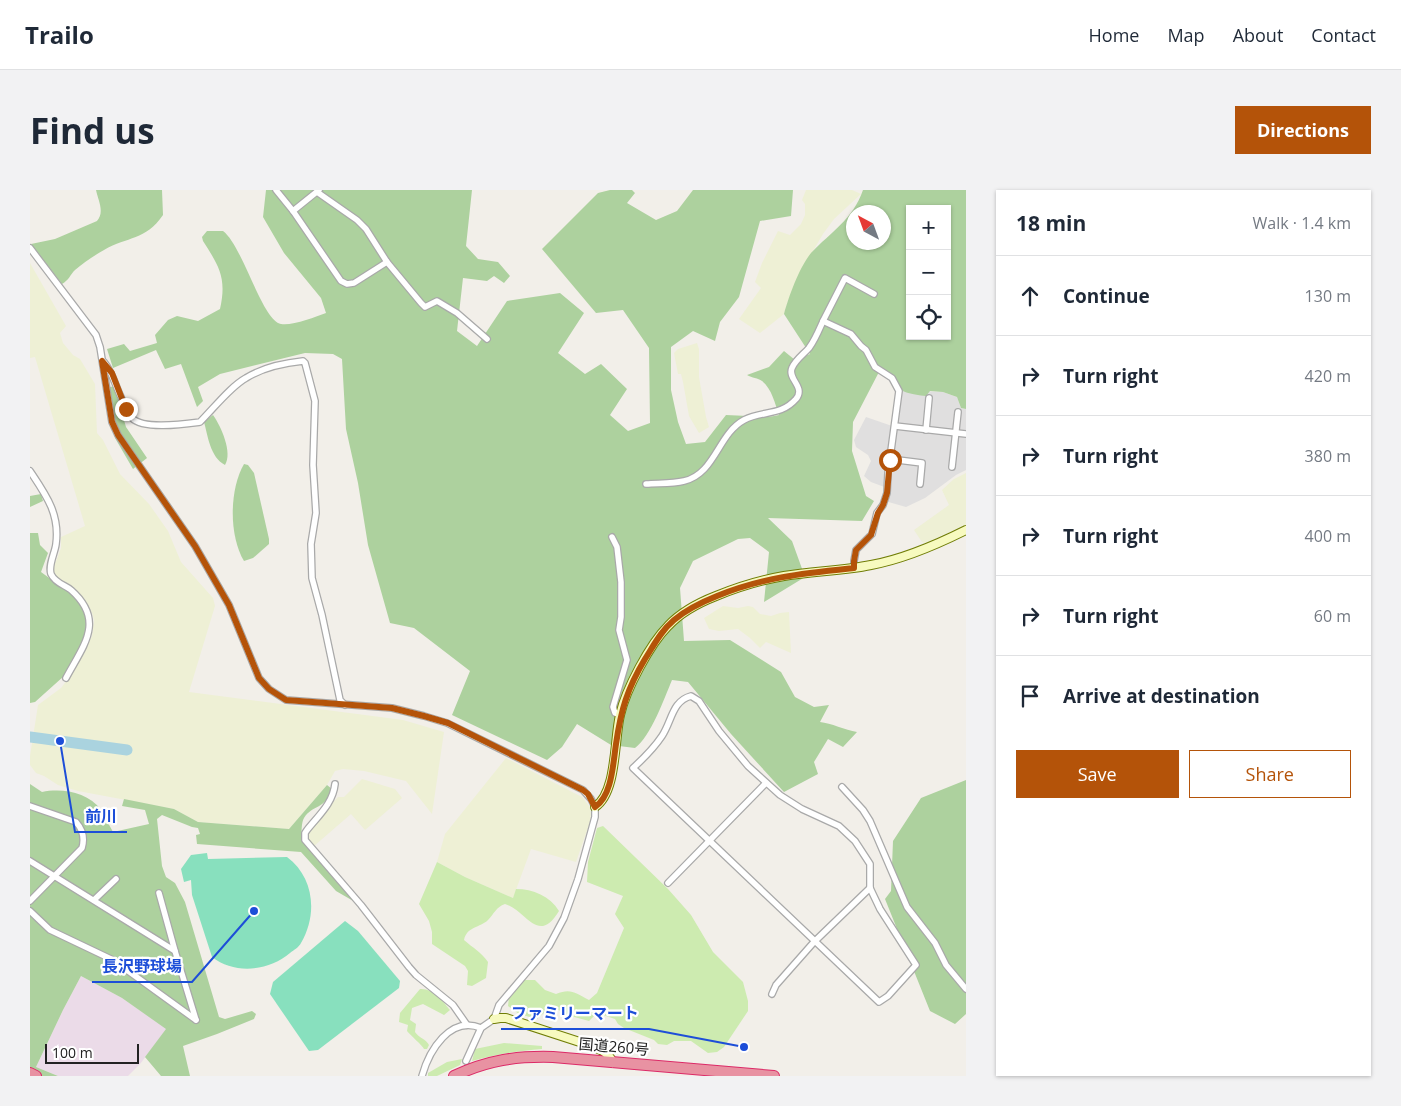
<!DOCTYPE html>
<meta charset="utf-8">
<style>
:root{--surface:#fff;--page:#f2f2f3;--text:#1f2937;--muted:#747a83;--line:#e0e1e3;--accent:#b45309}
body{margin:0;font-family:"Open Sans","Noto Sans JP",sans-serif;background:var(--page);color:var(--text)}
.controls{position:absolute;right:15px;top:15px;display:grid;overflow:hidden;border-radius:0px;box-shadow:0 1px 4px #0004}
.controls button{width:45px;height:45px;display:grid;place-items:center;padding:0;border:0;border-bottom:1px solid var(--line);background:var(--surface);color:var(--text);font:25px sans-serif}
.compass{position:absolute;left:816px;top:15px;width:45px;height:45px;border-radius:50%;background:var(--surface);box-shadow:0 1px 4px #0004;rotate:319deg}
.scale{position:absolute;left:15px;bottom:12px;width:94px;box-sizing:border-box;padding-left:5px;border:2px solid #222;border-top:0;font-size:14px;line-height:18px;white-space:nowrap;color:#222;-webkit-text-stroke:4px #fff;paint-order:stroke}
.stop{position:absolute;width:15px;height:15px;margin:-11px;border:4px solid #b45309;border-radius:50%;background:#fff}
.stop.end{background:#b45309;border-color:#fff;box-shadow:0 1px 5px #0008}
.list{margin:0;padding:0;list-style:none}
h2{display:flex;justify-content:space-between;align-items:center;height:65px;margin:0;padding:0 20px;font-size:21px}
h2 small{font-size:16px;font-weight:400;color:var(--muted)}
.list li{display:grid;grid-template-columns:32px 1fr auto;gap:15px;align-items:center;box-sizing:border-box;height:80px;padding:0 20px;border-top:1px solid var(--line)}
.list b{display:block;font-size:19px;white-space:nowrap}
.list em{font-size:16px;font-style:normal;color:var(--muted)}
.actions{display:flex;gap:10px;padding:15px 20px}
.actions a{flex:1;padding:11px 0;border:1px solid var(--accent);border-radius:0px;text-align:center;font-size:18px;color:var(--accent)}
.actions .main{background:var(--accent);color:#fff}
.icon{flex:none;width:28px;height:28px;fill:none;stroke:currentColor;stroke-width:2;stroke-linecap:round;stroke-linejoin:round}
.map{position:relative;flex:none;width:936px;height:886px;overflow:hidden;border-radius:0px}
header{display:flex;align-items:center;gap:30px;box-sizing:border-box;height:70px;padding:0 25px;background:var(--surface);border-bottom:1px solid var(--line)}
header strong{font-size:24px}
nav{display:flex;gap:28px;margin-inline-start:auto;font-size:18px}
.intro{display:flex;align-items:center;justify-content:space-between;box-sizing:border-box;height:120px;padding:0 30px}
h1{margin:0;font-size:35px}
.button{padding:12px 22px;border-radius:0px;background:var(--accent);color:#fff;font-size:18px;font-weight:700}
main{display:flex;gap:30px;padding:0 30px}
aside{flex:1;background:var(--surface);border-radius:0px;box-shadow:0 1px 4px #0004}
.map>svg:first-child{display:block}
</style>
<header>
<strong>Trailo</strong>
<nav><a>Home</a><a>Map</a><a>About</a><a>Contact</a></nav>
</header>
<div class="intro"><h1>Find us</h1><a class="button">Directions</a></div>
<main>
<div class="map">
<svg width="936" height="886" viewBox="0 0 936 886">
<rect width="100%" height="100%" fill="#f2efe9"/>
<!-- residential -->
<path fill="#e0dfdf" d="M 869,200 L 913,202 L 927,207 L 931,218 L 936,219 L 936,280 L 926,285 L 895,308 L 876,317 L 855,311 L 857,298 L 841,292 L 834,286 L 841,271 L 838,265 L 826,257 L 824,250 L 836,227 L 865,237 Z"/>
<!-- industrial -->
<path fill="#ebdbe8" d="M 51,786 L 92,808 L 137,839 L 110,874 L 98,886 L 28,886 L 6,877 L 33,820 Z"/>
<!-- farmland -->
<g fill="#eef0d5">
<path d="M 776,0 L 822,0 L 831,4 L 804,29 L 793,44 L 769,85 L 758,111 L 754,124 L 730,143 L 709,129 L 731,98 L 725,92 L 732,73 L 748,41 L 760,45 L 771,34 L 775,25 L 775,14 L 772,10 Z"/>
<path d="M 0,73 L 36,136 L 30,143 L 33,153 L 43,165 L 50,169 L 65,194 L 67,243 L 73,250 L 90,284 L 119,314 L 138,341 L 151,372 L 183,408 L 185,416 L 159,502 L 373,530 L 414,542 L 402,624 L 376,591 L 334,581 L 313,579 L 305,581 L 297,595 L 259,639 L 168,632 L 144,619 L 48,601 L 28,595 L 14,586 L 6,583 L 0,575 L 0,566 L 8,515 L 31,498 L 40,486 L 62,446 L 64,430 L 62,423 L 55,414 L 26,387 L 22,379 L 27,369 L 31,358 L 31,347 L 55,336 L 5,167 L 0,168 Z"/>
<path d="M 667,153 L 669,159 L 669,187 L 676,227 L 679,237 L 669,243 L 659,226 L 653,192 L 651,184 L 648,184 L 644,163 L 648,159 Z"/>
<path d="M 936,283 L 936,335 L 896,353 L 892,352 L 884,340 L 919,315 L 912,300 L 924,289 Z"/>
<path d="M 693,416 L 708,418 L 718,416 L 723,417 L 730,424 L 741,426 L 750,423 L 759,422 L 761,463 L 736,452 L 730,458 L 720,448 L 708,439 L 689,441 L 679,439 L 674,428 Z"/>
<path d="M 476,568 L 552,607 L 560,617 L 561,624 L 560,632 L 546,672 L 501,659 L 483,708 L 435,687 L 407,672 L 415,644 Z"/>
<path d="M 332,589 L 365,599 L 372,608 L 335,640 L 321,624 L 284,656 L 275,645 L 280,637 L 308,607 L 314,607 Z"/>
</g>
<!-- grass -->
<g fill="#cdebb0">
<path d="M 573,636 L 638,699 L 661,725 L 683,762 L 713,792 L 718,811 L 718,821 L 694,857 L 687,862 L 678,863 L 661,851 L 644,851 L 637,855 L 628,854 L 624,850 L 594,838 L 588,834 L 585,829 L 570,824 L 564,826 L 559,831 L 537,825 L 522,816 L 507,829 L 489,824 L 478,816 L 479,807 L 493,790 L 505,790 L 515,800 L 526,804 C 541,798 545,803 559,810 L 567,803 L 594,738 L 585,724 L 593,706 L 557,692 L 558,672 L 567,638 Z"/>
<path d="M 407,672 L 435,687 L 483,708 L 486,699 C 503,699 520,706 529,721 C 508,756 496,720 475,714 C 466,717 464,724 458,730 C 450,738 437,736 434,750 C 443,758 451,762 458,772 L 456,788 L 442,796 L 437,795 L 438,781 L 435,776 L 402,754 L 402,742 L 399,731 L 389,714 Z"/>
<path d="M 390,799 C 403,798 413,811 420,820 L 414,825 L 393,814 L 382,818 L 380,830 L 386,834 L 385,842 C 389,848 396,849 399,855 L 397,859 L 394,859 C 392,855 381,846 377,841 L 378,835 L 369,832 L 370,823 Z"/>
<path d="M 474,853 L 512,856 L 512,859 C 488,861 466,864 442,871 L 445,859 Z"/>
<path d="M 432,869 L 430,875 L 407,886 L 398,886 L 398,883 L 417,872 Z"/>
</g>
<!-- forest -->
<g fill="#add19e" fill-rule="evenodd">
<path d="M 66,0 L 132,0 L 133,25 C 115,51 98,46 74,60 C 65,65 53,73 45,80 C 40,85 39,90 32,94 L 1,54 L 25,49 L 67,31 C 75,22 68,10 66,0 Z"/>
<path d="M 236,0 L 442,0 L 436,56 L 448,69 L 468,72 L 480,86 L 474,93 L 464,86 L 457,91 L 433,88 L 427,141 L 447,156 L 477,111 L 530,103 L 554,123 L 528,163 L 555,184 L 571,174 L 597,199 L 580,225 L 598,241 L 620,233 L 619,158 L 593,120 L 566,123 L 512,59 L 568,3 L 580,0 L 602,0 L 605,3 L 597,13 L 626,30 L 647,21 L 663,0 L 763,0 L 761,26 L 730,31 L 709,107 L 690,132 L 685,151 L 663,141 L 641,157 L 641,200 L 648,232 L 656,254 L 675,252 L 696,225 L 739,227 L 749,225 C 745,214 742,199 732,191 C 728,188 722,188 717,185 L 739,177 L 754,161 L 765,170 L 780,164 L 754,124 C 759,106 769,78 781,63 C 801,42 823,29 833,0 L 936,0 L 936,219 L 931,218 L 927,207 L 913,202 L 900,201 L 896,206 C 867,203 870,199 850,180 L 823,232 L 822,261 L 836,306 L 844,311 L 832,331 L 738,328 L 762,351 L 775,387 L 734,412 L 739,362 L 720,348 L 708,349 L 663,371 L 650,398 L 654,451 L 700,450 L 751,482 L 765,507 L 784,517 L 799,515 L 790,532 C 801,533 815,540 827,542 L 813,557 L 798,549 L 784,572 L 788,584 L 754,602 L 701,544 L 658,492 L 642,490 C 634,509 621,546 605,558 L 581,555 L 547,534 L 532,557 L 517,570 L 422,525 L 440,481 L 384,438 L 360,433 L 338,355 L 328,293 L 316,239 L 312,169 L 303,164 L 275,163 L 190,184 L 168,197 L 173,211 L 167,217 L 151,174 L 135,179 L 126,160 L 83,178 L 77,159 L 94,154 L 100,161 L 127,153 L 125,145 L 138,130 L 147,126 L 168,131 L 190,119 C 197,88 189,76 173,51 L 172,47 L 177,41 L 193,41 C 213,56 232,131 251,134 C 262,136 285,127 296,123 L 291,108 L 254,63 L 233,27 ZM 880,19 L 917,19 L 917,146 L 880,146 ZM 824,22 L 854,22 L 854,52 L 824,52 Z"/>
<path d="M 84,196 L 96,237 L 117,268 L 103,279 L 85,248 L 73,199 Z"/>
<path d="M 183,225 C 191,236 203,263 195,275 C 180,267 178,246 174,232 Z"/>
<path d="M 214,274 L 218,275 L 224,283 L 239,349 L 239,354 L 223,368 L 214,371 C 199,346 199,300 214,274 Z"/>
<path d="M 11,304 L 13,311 L 0,317 L 0,306 Z"/>
<path d="M 0,343 L 8,343 L 10,355 L 18,363 L 11,382 L 41,404 L 53,418 L 59,432 L 57,445 L 34,486 L 5,512 L 0,513 Z"/>
<path d="M 936,590 L 936,824 L 925,834 L 900,821 L 855,709 L 861,701 L 863,651 L 891,608 Z"/>
<path d="M 0,594 L 12,602 C 32,598 58,602 71,620 C 75,627 79,635 83,642 L 119,634 L 115,620 L 92,616 L 94,609 L 144,619 L 168,632 L 259,639 L 297,595 L 302,599 C 295,620 283,614 274,628 C 271,633 272,642 271,648 L 325,712 L 306,701 L 271,662 L 167,654 L 166,645 L 170,644 L 168,638 L 162,637 L 132,625 L 127,629 L 132,676 L 136,687 L 145,693 L 155,712 L 189,827 L 195,829 L 222,821 L 226,824 L 224,829 L 187,844 L 153,856 L 160,886 L 131,886 L 115,867 L 136,839 L 92,808 L 51,786 L 33,820 L 6,877 L 28,886 L 0,886 Z"/>
</g>
<!-- pitch -->
<g fill="#88e0be">
<path d="M 177,663 L 178,669 L 257,667 C 284,687 288,724 271,753 C 269,757 264,760 260,763 C 239,781 205,785 182,767 L 162,705 L 161,690 L 154,692 L 151,679 L 161,665 Z"/>
<path d="M 315,731 L 328,741 L 370,791 L 369,798 L 288,860 L 279,861 L 240,804 L 243,792 Z"/>
</g>
<g fill="none" stroke-linecap="round" stroke-linejoin="round">
<!-- river -->
<path stroke="#aad3df" stroke-width="11" d="M 0,547 L 97,560"/>
<!-- street casing -->
<g stroke="#a9a9a9" stroke-width="8">
<g id="street">
<path d="M 246,0 L 263,21 L 311,91 L 317,94 L 324,93 L 357,72"/>
<path d="M 287,2 L 327,30 L 336,39 L 357,72 L 391,113 L 395,117 L 407,111 L 427,123 L 457,149"/>
<path d="M 263,21 L 289,0"/>
<path d="M 0,58 L 66,145 L 70,157 L 82,232 L 88,245 L 165,356 L 199,415 L 229,488 L 239,499 L 256,510 L 362,518 L 394,526 L 417,533 L 553,600 L 561,609 L 565,617 L 565,627 L 548,689 L 534,728 L 519,756 L 469,815 L 464,829 L 451,838 L 436,871"/>
<path d="M 793,131 L 815,88 L 844,104"/>
<path d="M 74,172 C 83,183 85,195 91,207 C 94,214 96,222 102,228 C 113,240 155,234 170,232 C 184,218 200,197 216,188 C 232,178 254,173 273,171 L 275,173 L 285,211 L 283,275 L 286,323 L 281,354 L 282,388 L 292,425 L 310,510 L 315,515"/>
<path d="M 865,236 L 936,244"/>
<path d="M 896,240 L 899,208"/>
<path d="M 860,269 L 892,273 L 890,294"/>
<path d="M 922,277 L 928,222"/>
<path d="M 0,281 C 16,305 30,324 26,354 C 25,363 18,375 21,384 C 25,393 35,395 41,400 C 76,431 53,456 36,488"/>
<path d="M 616,294 C 628,293 642,294 654,291 C 685,284 688,244 714,230 C 732,220 750,227 766,209 C 776,197 757,189 762,178 C 765,170 774,164 779,158 C 785,150 789,140 793,131 L 821,144 L 831,156 L 836,160 L 845,177 L 862,188 L 869,201 L 858,283 L 857,303 L 853,315 L 847,323 L 842,344 L 826,360 L 824,371 L 824,378"/>
<path d="M 582,347 L 587,357 L 591,392 L 591,427 L 589,440 L 597,470 L 583,517 L 585,523 L 590,525"/>
<path d="M 661,506 L 669,511 L 689,541 L 718,576 L 750,605 L 772,619 L 809,636 L 825,651 L 840,674 L 840,698 L 850,719 L 886,775 L 858,806 L 849,812 L 603,578 C 614,568 624,558 632,546 C 642,531 642,511 661,506 Z"/>
<path d="M 305,594 C 303,613 289,625 277,640 L 275,643 L 275,650 L 331,715 L 379,777 L 386,785 L 423,815 L 437,835"/>
<path d="M 812,597 L 833,620 L 840,631 L 877,717 L 905,753 L 916,775 L 936,799"/>
<path d="M 0,616 L 46,632 C 53,640 55,648 52,658 L 0,711"/>
<path d="M 0,671 L 145,761 L 166,830"/>
<path d="M 638,693 L 736,593"/>
<path d="M 129,703 L 145,761"/>
<path d="M 64,710 L 86,689"/>
<path d="M 0,721 L 20,740 L 83,770 L 166,830"/>
<path d="M 742,804 L 746,795 L 784,752 L 840,698"/>
<path d="M 392,886 C 399,861 420,825 451,838"/>
</g>
</g>
<!-- secondary casing -->
<g stroke="#707d05" stroke-width="10">
<g id="secondary">
<path d="M 565,617 C 587,603 584,550 590,525 C 596,499 620,454 638,436 C 651,422 668,413 686,406 C 708,397 731,390 754,386 C 783,381 812,381 841,375 C 874,369 906,355 936,340"/>
<path d="M 464,829 L 470,828 L 476,828 L 562,856 C 572,860 579,863 583,873"/>
</g>
</g>
<!-- highway casing -->
<g stroke="#dc2a67" stroke-width="12">
<g id="highway">
<path d="M 0,883 L 6,886"/>
<path d="M 424,886 C 458,870 486,866 523,867 L 744,886"/>
</g>
</g>
<!-- street -->
<use href="#street" stroke="#fff" stroke-width="5.5"/>
<!-- secondary -->
<use href="#secondary" stroke="#f7fabf" stroke-width="8"/>
<!-- highway -->
<use href="#highway" stroke="#e892a2" stroke-width="10"/>
</g>
<g fill="none" stroke-linecap="round" stroke-linejoin="round">
<!-- route -->
<path stroke="#b45309" stroke-width="6" d="M 96,219 L 82,183 L 72,171 L 82,232 L 88,245 L 165,356 L 199,415 L 229,488 L 239,499 L 256,510 L 362,518 L 394,526 L 418,533 L 553,600 L 558,604 L 565,617 C 582,606 583,574 586,554 C 591,520 597,499 615,469 C 624,455 631,441 644,430 C 657,419 672,412 687,406 C 733,387 776,383 824,378 L 824,371 L 826,360 L 841,345 L 848,323 L 853,315 L 857,303 L 860,270"/>
</g>
<g text-anchor="middle" stroke-width="4.5" stroke-linejoin="round" paint-order="stroke">
<!-- street labels -->
<g font-size="15" fill="#222" stroke="#fff">
<text transform="translate(584 857) rotate(5)" y="5">国道260号</text>
</g>
</g>
<!-- callouts -->
<path fill="none" stroke="#1d4ed8" stroke-width="2" d="M30 551L45 642H97M224 721L162 792H62M714 857L619 839H471"/>
<g fill="#1d4ed8" stroke="#fff" stroke-width="2">
<circle cx="30" cy="551" r="5"/>
<circle cx="224" cy="721" r="5"/>
<circle cx="714" cy="857" r="5"/>
</g>
<g font-size="16" text-anchor="middle" font-weight="bold" fill="#1d4ed8" stroke="#fff" stroke-width="4.5" stroke-linejoin="round" paint-order="stroke">
<text x="71" y="632">前川</text>
<text x="112" y="782">長沢野球場</text>
<text x="545" y="829">ファミリーマート</text>
</g>
</svg>
<div class="controls">
<button>+</button>
<button>−</button>
<button><svg class="icon" aria-label="locate" viewBox="0 0 24 24"><circle cx="12" cy="12" r="6"/><path d="M12 2v4M12 18v4M2 12h4M18 12h4"/></svg></button>
</div>
<svg class="compass" viewBox="-18 -18 36 36"><path d="M0-13l5 13h-10z" fill="#e53935"/><path d="M0 13l5-13h-10z" fill="#747a83"/></svg>
<div class="scale">100 m</div>
<div class="stop" style="left:860px;top:270px"></div>
<div class="stop end" style="left:96px;top:219px"></div>
</div>
<aside>
<h2>18 min<small>Walk · 1.4 km</small></h2>
<ul class="list">
<li><svg class="icon" aria-label="ahead" viewBox="0 0 24 24"><path d="M12 20V5M6 11l6-6 6 6"/></svg><div><b>Continue</b></div><em>130 m</em></li>
<li><svg class="icon" aria-label="right" viewBox="0 0 24 24"><path d="M7 20v-9h11M14 6l5 5-5 5"/></svg><div><b>Turn right</b></div><em>420 m</em></li>
<li><svg class="icon" aria-label="right" viewBox="0 0 24 24"><path d="M7 20v-9h11M14 6l5 5-5 5"/></svg><div><b>Turn right</b></div><em>380 m</em></li>
<li><svg class="icon" aria-label="right" viewBox="0 0 24 24"><path d="M7 20v-9h11M14 6l5 5-5 5"/></svg><div><b>Turn right</b></div><em>400 m</em></li>
<li><svg class="icon" aria-label="right" viewBox="0 0 24 24"><path d="M7 20v-9h11M14 6l5 5-5 5"/></svg><div><b>Turn right</b></div><em>60 m</em></li>
<li><svg class="icon" aria-label="arrive" viewBox="0 0 24 24"><path d="M6 21V4h12l-3 4 3 4H6"/></svg><div><b>Arrive at destination</b></div></li>
</ul>
<div class="actions"><a class="main">Save</a><a>Share</a></div>
</aside>
</main>
